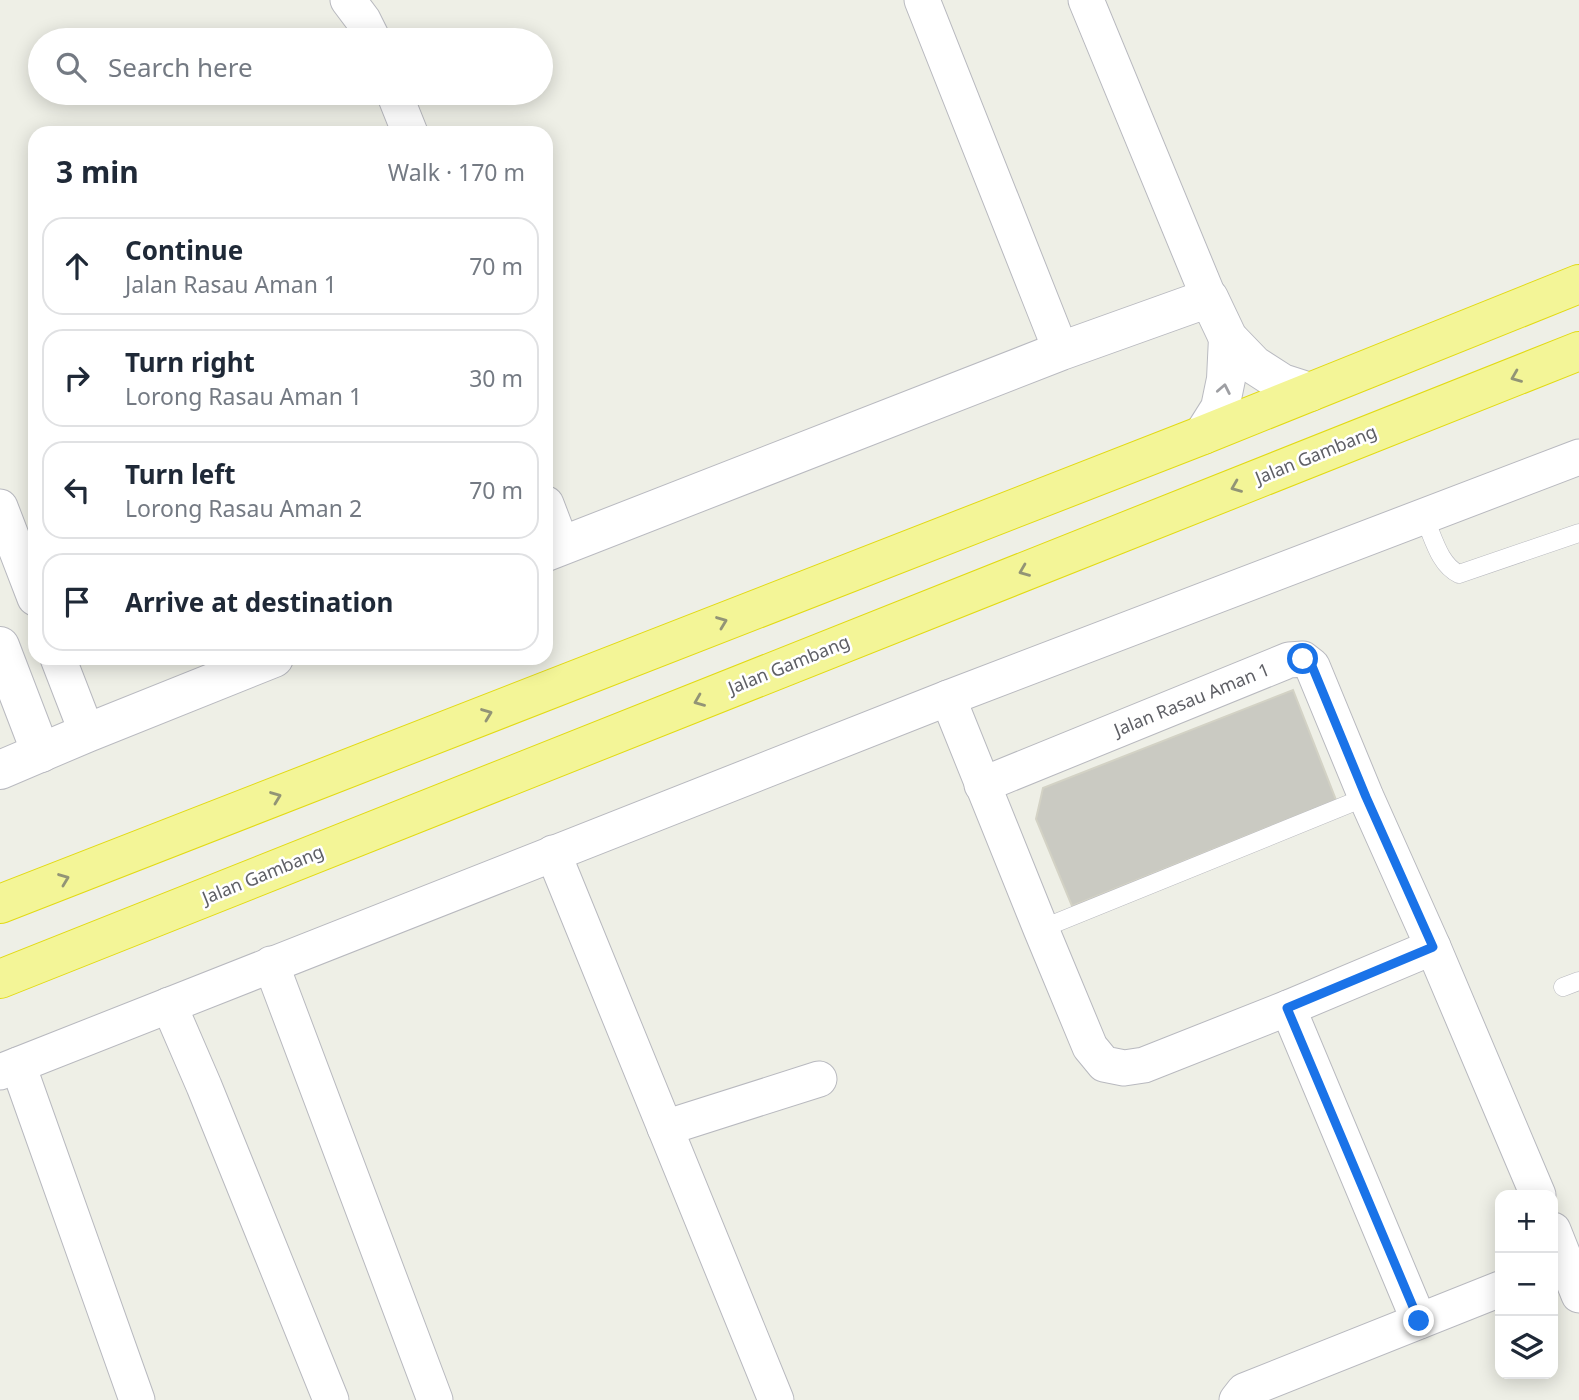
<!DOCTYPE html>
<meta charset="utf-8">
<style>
:root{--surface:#fff;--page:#f6f6f7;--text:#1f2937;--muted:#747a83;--line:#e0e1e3}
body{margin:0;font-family:"Noto Sans",sans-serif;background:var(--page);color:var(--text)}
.controls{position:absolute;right:21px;bottom:21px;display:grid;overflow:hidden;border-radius:14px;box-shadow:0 4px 18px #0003}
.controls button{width:63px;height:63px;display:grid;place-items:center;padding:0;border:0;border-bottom:2px solid var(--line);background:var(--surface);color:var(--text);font:35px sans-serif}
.stop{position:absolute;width:21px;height:21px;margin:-16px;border:5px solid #1a73e8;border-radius:50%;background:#fff}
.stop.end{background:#1a73e8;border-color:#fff;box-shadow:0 2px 7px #0008}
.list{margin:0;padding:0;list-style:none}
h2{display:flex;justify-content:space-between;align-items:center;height:91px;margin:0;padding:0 28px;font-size:30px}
h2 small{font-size:23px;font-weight:400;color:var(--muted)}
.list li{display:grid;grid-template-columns:46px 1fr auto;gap:21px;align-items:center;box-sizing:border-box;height:98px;margin:0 14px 14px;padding:0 14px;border:2px solid var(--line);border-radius:21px}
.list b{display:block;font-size:26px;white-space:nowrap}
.list p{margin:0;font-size:23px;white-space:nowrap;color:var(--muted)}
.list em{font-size:23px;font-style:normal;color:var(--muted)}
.icon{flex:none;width:38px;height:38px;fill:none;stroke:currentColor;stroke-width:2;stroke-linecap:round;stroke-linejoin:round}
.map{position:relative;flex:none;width:1579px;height:1400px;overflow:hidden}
.search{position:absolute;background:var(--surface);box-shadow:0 4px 18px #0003;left:28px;top:28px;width:525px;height:77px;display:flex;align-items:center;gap:18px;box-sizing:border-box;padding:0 24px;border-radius:38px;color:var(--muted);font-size:26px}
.panel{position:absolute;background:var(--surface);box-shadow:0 4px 18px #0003;left:28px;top:126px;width:525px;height:539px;border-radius:21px}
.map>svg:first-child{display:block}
</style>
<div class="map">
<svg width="1579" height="1400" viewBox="0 0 1579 1400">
<rect width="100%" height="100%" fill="#eeefe6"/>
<!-- building -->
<path fill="#cacac2" stroke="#d3d2c5" stroke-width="2" d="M 1293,690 L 1336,800 L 1072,906 L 1036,819 L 1043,788 Z"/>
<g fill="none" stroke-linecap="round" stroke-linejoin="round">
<!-- lane casing -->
<g stroke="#b8b9bf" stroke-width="19">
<g id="lane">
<path d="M 1424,517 C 1433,536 1439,565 1459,574 L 1579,533"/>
<path d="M 1041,929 L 1366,797"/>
<path d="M 1563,987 L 1579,981"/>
</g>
</g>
<!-- street casing -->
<g stroke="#b8b9bf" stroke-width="37">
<g id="street">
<path d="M 348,0 L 363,20 L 373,40"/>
<path d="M 922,0 L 1061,351"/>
<path d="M 1086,0 L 1209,298"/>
<path d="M 394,93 L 410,133"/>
<path d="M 546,504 L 562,546"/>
<path d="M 0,507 L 35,598"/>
<path d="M 58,658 L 87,733"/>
<path d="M 948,698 L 1041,929 L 1090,1047 L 1104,1064 L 1124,1068 L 1144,1065 L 1288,1008 L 1433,947"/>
<path d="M 982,785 L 1289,660 L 1303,659 L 1312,666 L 1366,797 L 1433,947 L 1538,1195"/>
<path d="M 553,853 L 776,1400"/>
<path d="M 271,964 L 435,1400"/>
<path d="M 169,1005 L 204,1086 L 331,1400"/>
<path d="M 1288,1008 L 1419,1321"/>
<path d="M 18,1065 L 137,1400"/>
<path d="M 0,1072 L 948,698 L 1579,457"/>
<path d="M 665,1128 L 819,1079"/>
<path d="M 1553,1230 L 1579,1295"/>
<path d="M 1237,1400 L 1244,1391 L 1500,1289"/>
</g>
</g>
<!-- secondary casing -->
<g stroke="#b9bac0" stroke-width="40">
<g id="secondary">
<path d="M 1203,435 L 1220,408 L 1226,379 L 1228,338"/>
<path d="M 546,552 L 1061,351 L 1209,298 L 1228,338 L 1254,365 L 1282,383 L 1310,392"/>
<path d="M 0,646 L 41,753"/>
<path d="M 0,770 L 87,733 L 274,658"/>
</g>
</g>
<!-- highway casing -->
<g stroke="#e2da13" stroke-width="40">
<g id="highway">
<path d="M 0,904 L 1203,435 L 1579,284"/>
<path d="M 0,979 L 1579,351"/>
</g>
</g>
<!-- lane -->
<use href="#lane" stroke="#fff" stroke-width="18"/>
<!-- street -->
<use href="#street" stroke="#fff" stroke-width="35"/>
<!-- secondary -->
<use href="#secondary" stroke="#fff" stroke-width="38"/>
<!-- highway -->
<use href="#highway" stroke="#f3f597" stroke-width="38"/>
</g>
<!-- one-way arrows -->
<defs><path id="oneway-chevron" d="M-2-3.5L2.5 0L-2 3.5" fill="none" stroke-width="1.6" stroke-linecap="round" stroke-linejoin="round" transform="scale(1.75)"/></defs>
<g stroke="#929476">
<use href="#oneway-chevron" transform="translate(1516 377) rotate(158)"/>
<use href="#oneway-chevron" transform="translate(1236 487) rotate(158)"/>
<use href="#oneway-chevron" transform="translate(1024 571) rotate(158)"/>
<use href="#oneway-chevron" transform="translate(722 622) rotate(-21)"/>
<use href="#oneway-chevron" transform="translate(699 701) rotate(158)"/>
<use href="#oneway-chevron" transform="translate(487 714) rotate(-21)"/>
<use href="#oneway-chevron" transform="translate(276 797) rotate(-21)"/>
<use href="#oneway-chevron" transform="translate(64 879) rotate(-21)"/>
</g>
<use stroke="#9e9fa3" href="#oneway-chevron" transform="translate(1224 389) rotate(-79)"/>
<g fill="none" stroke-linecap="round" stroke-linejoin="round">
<!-- route -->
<path stroke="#1a73e8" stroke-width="9" d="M 1303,659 L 1312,666 L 1366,797 L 1433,947 L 1287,1008 L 1419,1321"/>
</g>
<g text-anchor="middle" stroke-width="5" stroke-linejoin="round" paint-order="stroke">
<!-- street labels -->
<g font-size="18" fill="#5e5f65" stroke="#fff">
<text transform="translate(1316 455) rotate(-22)" y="6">Jalan Gambang</text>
<text transform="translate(789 665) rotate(-22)" y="6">Jalan Gambang</text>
<text transform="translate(1192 700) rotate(-22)" y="6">Jalan Rasau Aman 1</text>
<text transform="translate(263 875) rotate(-22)" y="6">Jalan Gambang</text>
</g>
</g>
</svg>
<div class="controls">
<button>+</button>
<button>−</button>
<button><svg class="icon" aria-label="layers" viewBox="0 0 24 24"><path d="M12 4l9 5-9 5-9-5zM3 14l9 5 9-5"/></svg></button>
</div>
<div class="stop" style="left:1303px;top:659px"></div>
<div class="stop end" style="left:1419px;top:1321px"></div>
<div class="search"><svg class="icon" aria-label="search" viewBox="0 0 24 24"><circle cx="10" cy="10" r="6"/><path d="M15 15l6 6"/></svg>Search here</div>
<section class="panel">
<h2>3 min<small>Walk · 170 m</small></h2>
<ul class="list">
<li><svg class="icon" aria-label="ahead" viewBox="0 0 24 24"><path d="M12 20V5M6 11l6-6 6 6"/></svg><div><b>Continue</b><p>Jalan Rasau Aman 1</p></div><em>70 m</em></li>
<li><svg class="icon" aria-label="right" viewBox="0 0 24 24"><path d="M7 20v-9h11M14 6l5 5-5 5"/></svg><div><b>Turn right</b><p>Lorong Rasau Aman 1</p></div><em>30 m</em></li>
<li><svg class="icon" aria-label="left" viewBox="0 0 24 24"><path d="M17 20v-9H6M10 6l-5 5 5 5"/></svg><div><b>Turn left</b><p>Lorong Rasau Aman 2</p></div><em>70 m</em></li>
<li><svg class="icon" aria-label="arrive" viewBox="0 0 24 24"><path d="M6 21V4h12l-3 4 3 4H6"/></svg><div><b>Arrive at destination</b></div></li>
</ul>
</section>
</div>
